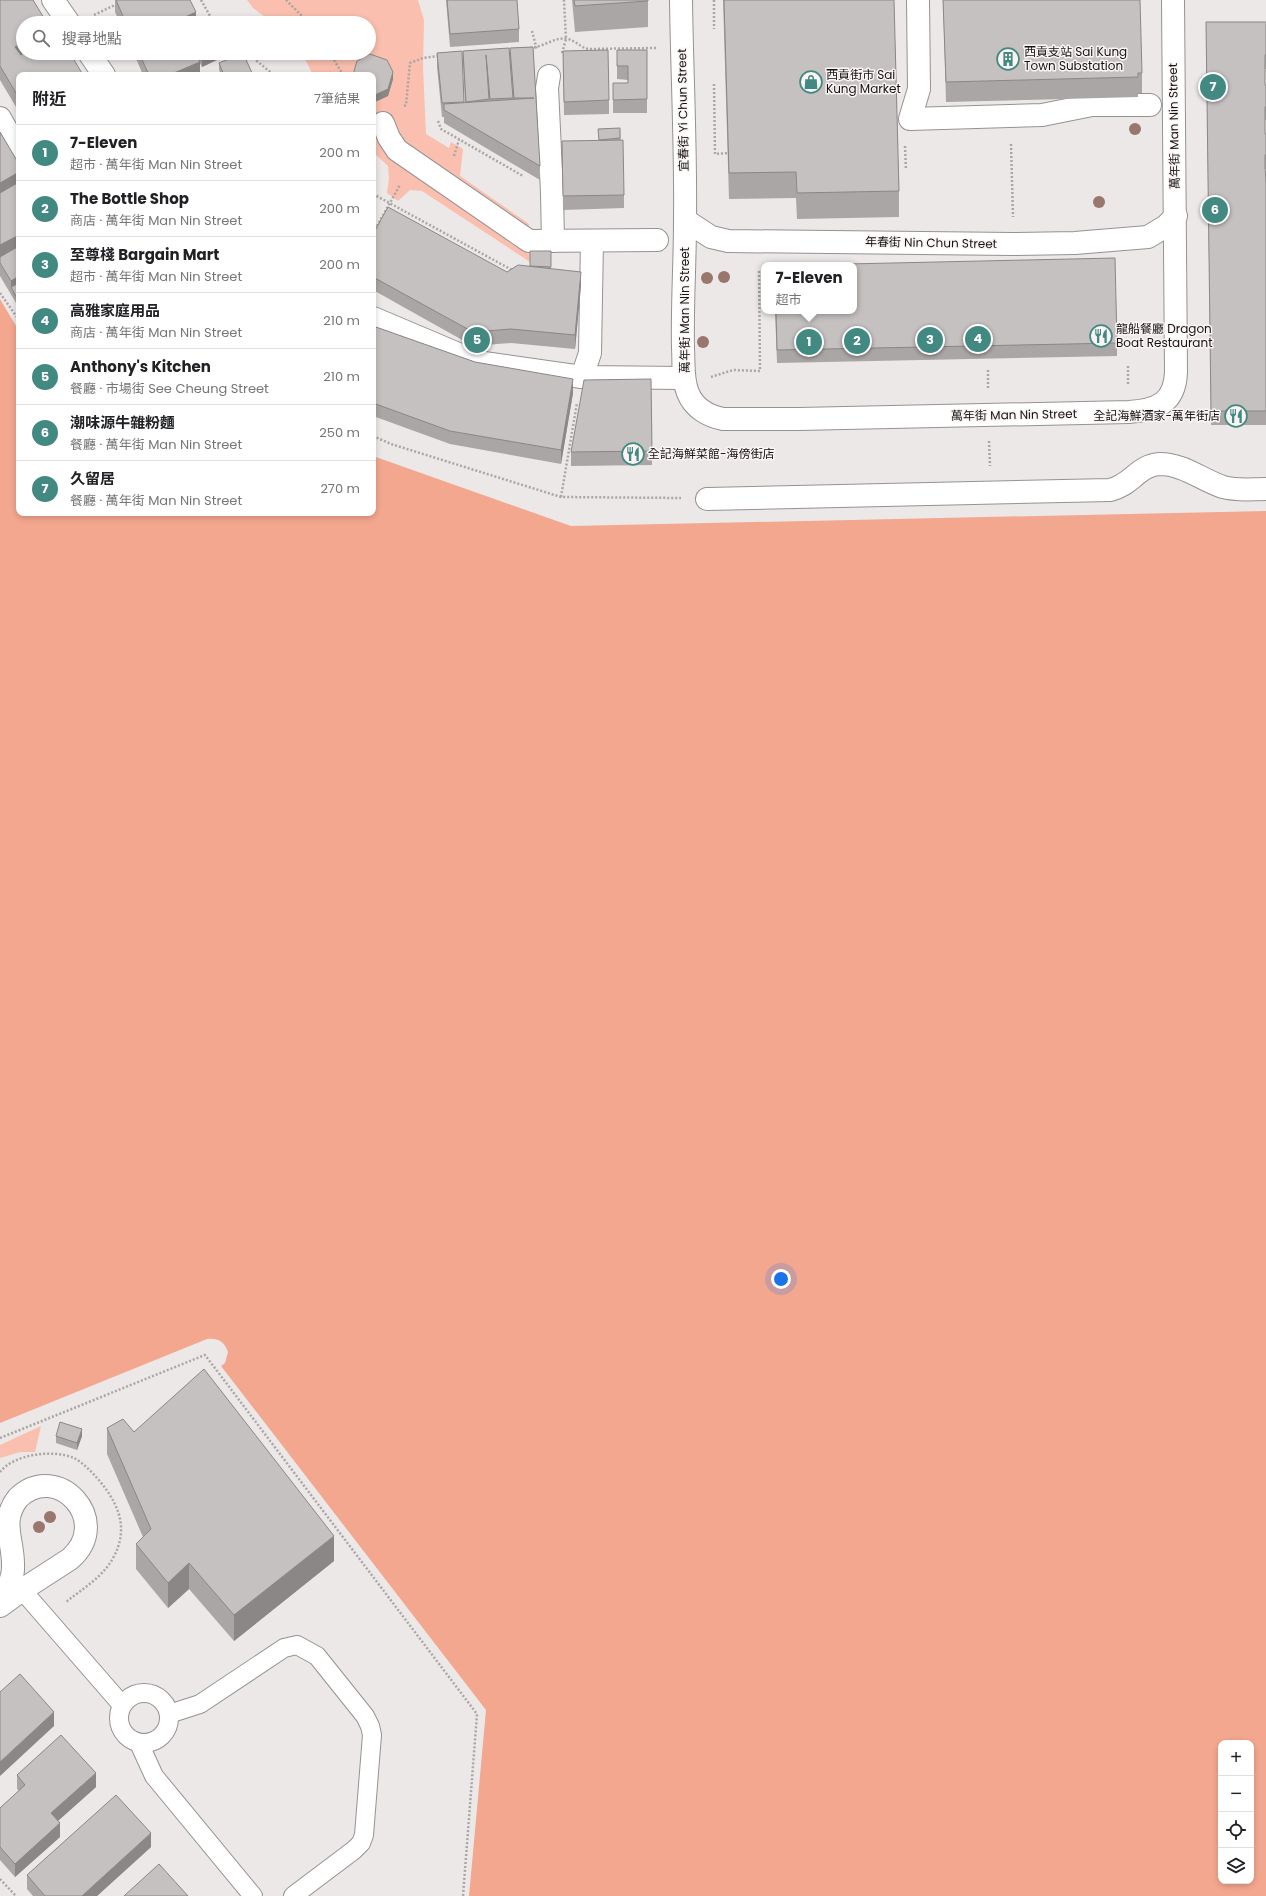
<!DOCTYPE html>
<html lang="zh-TW">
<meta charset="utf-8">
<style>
:root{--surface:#fff;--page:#f6f6f6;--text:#202124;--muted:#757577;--line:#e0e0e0;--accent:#428982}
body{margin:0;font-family:Poppins,"Noto Sans TC",sans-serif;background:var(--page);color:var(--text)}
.controls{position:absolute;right:12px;bottom:12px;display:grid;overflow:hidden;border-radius:8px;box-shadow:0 2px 6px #0003}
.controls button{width:36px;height:36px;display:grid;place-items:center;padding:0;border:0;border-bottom:1px solid var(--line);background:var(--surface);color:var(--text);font:20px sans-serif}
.you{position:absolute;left:781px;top:1279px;width:14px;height:14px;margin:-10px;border:3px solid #fff;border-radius:50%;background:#1a73e8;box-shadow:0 0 0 6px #1a73e833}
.badge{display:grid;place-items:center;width:26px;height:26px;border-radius:50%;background:var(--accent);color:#fff;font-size:13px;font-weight:700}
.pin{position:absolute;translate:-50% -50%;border:2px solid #fff;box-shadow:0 1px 4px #0006}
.popup{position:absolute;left:761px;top:262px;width:96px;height:52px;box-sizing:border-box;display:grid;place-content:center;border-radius:8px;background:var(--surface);filter:drop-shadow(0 1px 3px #0005);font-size:13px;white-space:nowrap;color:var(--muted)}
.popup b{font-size:15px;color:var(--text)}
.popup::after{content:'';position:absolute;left:50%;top:100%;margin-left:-8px;border:8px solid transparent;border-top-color:var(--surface)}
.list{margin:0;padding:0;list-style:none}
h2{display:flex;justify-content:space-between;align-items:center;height:52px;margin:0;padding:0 16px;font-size:17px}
h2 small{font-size:13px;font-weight:400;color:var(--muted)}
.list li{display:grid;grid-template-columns:26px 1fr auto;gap:12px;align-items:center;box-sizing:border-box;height:56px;padding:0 16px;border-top:1px solid var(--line)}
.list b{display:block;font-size:15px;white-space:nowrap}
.list p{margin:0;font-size:13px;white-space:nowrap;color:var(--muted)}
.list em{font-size:13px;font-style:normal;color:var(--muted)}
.icon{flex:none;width:22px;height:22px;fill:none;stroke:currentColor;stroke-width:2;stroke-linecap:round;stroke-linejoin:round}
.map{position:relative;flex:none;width:1266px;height:1896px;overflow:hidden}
.search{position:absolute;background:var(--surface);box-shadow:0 2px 6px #0003;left:16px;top:16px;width:360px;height:44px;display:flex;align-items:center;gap:10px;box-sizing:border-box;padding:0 14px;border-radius:22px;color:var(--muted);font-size:15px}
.panel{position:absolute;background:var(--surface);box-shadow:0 2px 6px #0003;left:16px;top:72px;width:360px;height:444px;border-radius:8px}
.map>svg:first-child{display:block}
</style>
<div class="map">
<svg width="1266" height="1896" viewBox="0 0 1266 1896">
<rect width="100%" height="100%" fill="#ece8e7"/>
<!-- green -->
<g fill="#fabfae">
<path d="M 247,0 L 418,0 L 424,20 L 423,67 L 426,134 L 449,148 L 451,142 L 463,149 L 460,176 L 529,224 L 530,262 L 422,191 L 410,190 L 398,201 L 387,193 L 389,178 L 388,166 L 373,152 L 373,75 L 313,75 L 302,53 L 369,53 L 369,23 L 273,23 L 253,8 Z"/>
<path d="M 41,1426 L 35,1452 L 20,1452 L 0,1458 L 0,1445 Z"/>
</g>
<!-- water -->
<path fill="#f4a78f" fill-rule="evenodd" d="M 0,299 L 19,331 L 19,513 L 373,513 L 373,456 L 571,526 L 1266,511 L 1266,1896 L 469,1896 L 486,1710 L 221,1366 L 225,1363 L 228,1352 C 224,1341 218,1338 207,1339 L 0,1423 ZM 1221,1743 L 1251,1743 L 1251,1881 L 1221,1881 Z"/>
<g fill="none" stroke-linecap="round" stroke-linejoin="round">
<!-- lane casing -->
<g stroke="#969291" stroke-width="20">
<g id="lane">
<path d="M 22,1590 L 122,1705"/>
<circle cx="144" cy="1718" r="25"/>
<path d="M 169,1714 L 200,1704 L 284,1648 L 297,1645 L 317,1656 L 365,1716 L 370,1726 L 372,1735 L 364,1835 L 361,1843 L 354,1850 L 293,1896"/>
<path d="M 139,1743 L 154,1776 L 253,1896"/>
</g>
</g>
<!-- street casing -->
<g stroke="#969291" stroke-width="24">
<g id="street">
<path d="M 53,0 L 69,23"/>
<path d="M 681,0 C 682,74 686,148 685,221 C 685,264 682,306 683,348 C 684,363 682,379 688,393 C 694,408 708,416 723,419 L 799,419 L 1129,412 C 1157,410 1175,403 1176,372 L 1173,0"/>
<path d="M 918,0 L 919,89 L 910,119 L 1042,115 L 1092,105 L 1150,105"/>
<path d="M 89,53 L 104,75"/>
<path d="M 549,76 L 547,88 L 552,193 L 553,241"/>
<path d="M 0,118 L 19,152"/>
<path d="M 383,123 L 389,138 L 397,150 L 529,241 L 657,240"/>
<path d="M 685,220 L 711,237 L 728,241 L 1013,244 L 1075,243 L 1148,237 L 1166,226 L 1176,216"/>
<path d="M 373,318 L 477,362 L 582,377 L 684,378"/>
<path d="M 582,377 L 590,353 L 592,241"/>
<path d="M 707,499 L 1110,490 C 1132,485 1138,465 1160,464 C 1183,464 1202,480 1223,487 C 1237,491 1252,489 1266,489"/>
</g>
</g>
<!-- secondary casing -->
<g stroke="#969291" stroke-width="24">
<path id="secondary" d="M 0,1600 C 8,1589 14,1578 13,1564 C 13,1539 0,1521 18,1498 C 57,1460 114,1521 70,1559 L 22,1590 L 0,1606"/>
</g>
<!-- path -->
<g stroke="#a9a6a5" stroke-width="2.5" stroke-dasharray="2 2" stroke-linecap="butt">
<path d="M 201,0 L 210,16 L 216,23"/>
<path d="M 286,0 L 309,23"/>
<path d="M 714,0 L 714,29"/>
<path d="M 94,15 L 117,4"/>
<path d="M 532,31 L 537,50"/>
<path d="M 530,48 C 544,47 556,36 568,39 C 576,41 580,47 588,49 L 656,48"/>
<path d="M 247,53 L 274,75"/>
<path d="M 330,53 L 343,75"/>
<path d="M 562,53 L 566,39 L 564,0"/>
<path d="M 714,84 L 715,154 L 730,153"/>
<path d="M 404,106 L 406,105 L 410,63 L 423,58 L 439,56"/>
<path d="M 438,121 L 441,129 L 523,176"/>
<path d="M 1011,144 L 1013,217"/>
<path d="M 905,146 L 906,170"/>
<path d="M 454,156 L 459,140"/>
<path d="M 373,194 L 512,270"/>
<path d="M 373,233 L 400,185"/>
<path d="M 0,293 L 19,320"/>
<path d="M 1128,366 L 1128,386"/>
<path d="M 711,377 L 733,370 L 760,371 L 759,269"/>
<path d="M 988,388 L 988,369"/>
<path d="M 373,436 L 391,444 L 561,497 L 681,498"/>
<path d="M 989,441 L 990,466"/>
<path d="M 561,497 L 577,403"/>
<path d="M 0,1438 L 205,1355 L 477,1714 L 463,1896"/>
<path d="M 0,1472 C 14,1454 53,1449 74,1458 C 82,1462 91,1471 97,1478 C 118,1502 130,1528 113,1558 C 103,1577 82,1589 66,1602"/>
<path d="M 0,1879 L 16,1896"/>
</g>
<!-- lane -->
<use href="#lane" stroke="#fff" stroke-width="18"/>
<!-- street -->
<use href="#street" stroke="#fff" stroke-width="22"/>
<!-- secondary -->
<use href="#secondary" stroke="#fff" stroke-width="22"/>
</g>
<!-- trees -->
<g fill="#99776c">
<circle cx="1135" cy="129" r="6"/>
<circle cx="1099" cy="202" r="6"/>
<circle cx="724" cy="277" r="6"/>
<circle cx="707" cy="278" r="6"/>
<circle cx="703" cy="342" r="6"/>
<circle cx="50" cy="1517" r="6"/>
<circle cx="39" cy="1527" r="6"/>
</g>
<!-- wall -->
<g fill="#a9a6a5">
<path d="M 0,0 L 23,23 L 19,75 L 19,112 L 0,80 Z"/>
<path d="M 115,0 L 190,0 L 196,23 L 120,23 L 115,12 Z"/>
<path d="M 446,0 L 517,0 L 519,29 L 519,42 L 450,47 Z"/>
<path d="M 572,0 L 648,0 L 648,27 L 575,32 Z"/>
<path d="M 723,0 L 894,0 L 899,191 L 899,217 L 797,219 L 796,198 L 729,199 Z"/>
<path d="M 943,0 L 1142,73 L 1142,93 L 1138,93 L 1138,97 L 946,102 Z"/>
<path d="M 1206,22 L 1266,22 L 1266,69 L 1265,69 L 1265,85 L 1266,85 L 1266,120 L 1265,120 L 1265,134 L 1266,134 L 1266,169 L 1265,169 L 1266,183 L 1266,425 L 1211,425 Z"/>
<path d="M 533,47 L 540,166 L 540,180 L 444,123 L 444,117 L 442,117 L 437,67 L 437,53 L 462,51 L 464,103 L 465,103 L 463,64 L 463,51 L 509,48 L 513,99 L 510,62 L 510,48 Z"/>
<path d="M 617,50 L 647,50 L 647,113 L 613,113 L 613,83 L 628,83 L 628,80 L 617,79 Z"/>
<path d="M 563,51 L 609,100 L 609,114 L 564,115 Z"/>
<path d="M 135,53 L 221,53 L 221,58 L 202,67 L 200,63 L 200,75 L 143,75 L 135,56 Z"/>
<path d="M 219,63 L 253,75 L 221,75 L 219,70 Z"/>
<path d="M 373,75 L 393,79 L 388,96 L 375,102 L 373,101 Z"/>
<path d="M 620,128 L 624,195 L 624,208 L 563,210 L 562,141 L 599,141 L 598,129 Z"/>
<path d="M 0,132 L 19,164 L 19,308 L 0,276 Z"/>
<path d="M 373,234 L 507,272 L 530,266 L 551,251 L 551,269 L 581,285 L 575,349 L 511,343 L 473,346 L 373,290 Z"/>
<path d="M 775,311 L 854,311 L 1117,343 L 1117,356 L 777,363 Z"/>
<path d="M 373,326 L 475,362 L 573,393 L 561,464 L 450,444 L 373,416 Z"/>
<path d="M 651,379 L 652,465 L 571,466 L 571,452 Z"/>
<path d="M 107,1428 L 134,1432 L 334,1561 L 234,1641 L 189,1589 L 168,1608 L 136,1569 L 136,1544 L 143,1537 L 107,1454 Z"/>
<path d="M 56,1436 L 82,1436 L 77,1450 L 56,1443 Z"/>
<path d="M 17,1775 L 96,1787 L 58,1821 L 60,1837 L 15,1877 L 0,1860 L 0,1808 L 19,1791 L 17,1789 Z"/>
<path d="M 151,1847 L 97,1896 L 33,1896 L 27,1889 L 27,1875 Z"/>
</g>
<!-- shaded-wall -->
<g fill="#8a8786">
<path d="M 196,12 L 196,23 L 172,23 Z"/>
<path d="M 23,42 L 23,53 L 28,53 L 15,60 L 15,47 Z"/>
<path d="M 217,53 L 221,53 L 221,58 L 202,67 L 202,60 Z"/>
<path d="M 200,62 L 200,75 L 169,75 Z"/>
<path d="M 393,72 L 393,79 L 388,96 L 375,102 L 375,95 Z"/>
<path d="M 19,172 L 19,186 L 0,197 L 0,183 Z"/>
<path d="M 375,199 L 375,213 L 373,216 L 373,202 Z"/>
<path d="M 19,235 L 19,248 L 0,259 L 0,245 Z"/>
<path d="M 581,272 L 581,285 L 575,349 L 575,335 Z"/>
<path d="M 19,276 L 19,289 L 11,287 L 11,281 Z"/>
<path d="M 573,379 L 573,393 L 561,464 L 561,450 Z"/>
<path d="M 82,1429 L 82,1436 L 77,1450 L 77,1443 Z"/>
<path d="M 334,1536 L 334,1561 L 234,1641 L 234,1615 Z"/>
<path d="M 189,1563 L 189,1589 L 168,1608 L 168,1583 Z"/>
<path d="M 54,1712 L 54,1726 L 0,1776 L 0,1762 Z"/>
<path d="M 96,1773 L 96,1787 L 51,1827 L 51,1813 Z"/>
<path d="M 60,1823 L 60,1837 L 15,1877 L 15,1864 Z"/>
<path d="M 151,1833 L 151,1847 L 97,1896 L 82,1896 Z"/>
</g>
<!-- building -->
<g fill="#c5c1c0" stroke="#8a8786">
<path d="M 0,0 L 33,0 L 47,23 L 23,23 L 23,42 L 15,47 L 21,55 L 24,53 L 70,53 L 83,75 L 19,75 L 19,98 L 0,66 Z"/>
<path d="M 116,0 L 190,0 L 196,12 L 172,23 L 126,23 Z"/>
<path d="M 447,0 L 517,0 L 519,29 L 450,34 Z"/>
<path d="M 574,0 L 648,0 L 648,1 L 575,6 Z"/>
<path d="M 724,0 L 894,0 L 899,191 L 797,193 L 796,172 L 729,173 Z"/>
<path d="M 943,0 L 1140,0 L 1142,73 L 1138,73 L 1138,77 L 946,82 Z"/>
<path d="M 1206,22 L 1266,22 L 1266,55 L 1265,55 L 1265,85 L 1266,85 L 1266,107 L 1265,107 L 1265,134 L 1266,134 L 1266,155 L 1265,155 L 1265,167 L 1266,183 L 1266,411 L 1211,411 Z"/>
<path d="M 533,47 L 540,166 L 444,110 L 444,104 L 534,98 L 514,98 L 510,48 Z"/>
<path d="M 509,48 L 513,98 L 490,99 L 486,55 L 489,99 L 466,102 L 463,51 Z"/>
<path d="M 608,50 L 609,100 L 564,102 L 563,51 Z"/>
<path d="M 617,50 L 647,50 L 647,99 L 613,100 L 613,83 L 628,83 L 628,66 L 617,66 Z"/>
<path d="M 462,51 L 464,102 L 442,103 L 437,53 Z"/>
<path d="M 139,53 L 196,53 L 200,62 L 169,75 L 149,75 Z"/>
<path d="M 198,53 L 217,53 L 202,60 Z"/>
<path d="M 243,53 L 253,75 L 224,75 L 219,63 Z"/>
<path d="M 370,54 L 387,60 L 393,72 L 388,89 L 375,95 L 373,95 L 373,75 L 353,75 L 357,61 Z"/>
<path d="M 620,128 L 620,138 L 599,140 L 598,129 Z"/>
<path d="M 0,132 L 19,164 L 19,172 L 0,183 Z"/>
<path d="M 623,140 L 624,195 L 563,196 L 562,141 Z"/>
<path d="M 19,182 L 19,235 L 0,245 L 0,193 Z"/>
<path d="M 388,207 L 507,272 L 518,265 L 581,272 L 575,335 L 511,329 L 473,332 L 373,277 L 373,234 Z"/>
<path d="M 19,246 L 19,276 L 11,281 L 0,263 L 0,257 Z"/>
<path d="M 530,251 L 551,251 L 551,267 L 530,266 Z"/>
<path d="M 1115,258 L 1117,343 L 777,350 L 776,311 L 854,311 L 854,265 L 803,265 Z"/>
<path d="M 19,283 L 19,302 L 11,287 Z"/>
<path d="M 373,326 L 475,362 L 573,379 L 561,450 L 450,431 L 373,403 Z"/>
<path d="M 651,379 L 652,451 L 571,452 L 584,380 Z"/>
<path d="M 204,1369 L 334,1536 L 234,1615 L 189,1563 L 168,1583 L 136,1544 L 151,1529 L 107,1428 L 123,1419 L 134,1432 Z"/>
<path d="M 60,1422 L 82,1429 L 77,1443 L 56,1436 Z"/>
<path d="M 20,1674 L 54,1712 L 0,1762 L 0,1692 Z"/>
<path d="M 61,1735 L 96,1773 L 51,1813 L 60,1823 L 15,1864 L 0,1847 L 0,1808 L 25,1785 L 17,1775 Z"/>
<path d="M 116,1795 L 151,1833 L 82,1896 L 45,1896 L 27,1875 Z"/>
<path d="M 159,1864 L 188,1896 L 124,1896 Z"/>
</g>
<!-- icons -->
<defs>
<g id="building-ring" transform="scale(1.15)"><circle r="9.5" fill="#faf5f4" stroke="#428982" stroke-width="1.5"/><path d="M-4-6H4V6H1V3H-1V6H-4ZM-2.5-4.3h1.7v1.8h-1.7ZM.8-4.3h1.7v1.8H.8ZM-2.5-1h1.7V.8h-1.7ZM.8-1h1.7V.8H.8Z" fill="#428982"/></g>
<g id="shop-ring" transform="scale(1.15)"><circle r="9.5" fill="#faf5f4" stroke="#428982" stroke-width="1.5"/><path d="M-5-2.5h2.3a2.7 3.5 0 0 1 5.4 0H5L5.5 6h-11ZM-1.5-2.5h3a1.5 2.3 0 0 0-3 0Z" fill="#428982"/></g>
<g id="restaurant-ring" transform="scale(1.15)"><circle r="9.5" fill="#faf5f4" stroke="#428982" stroke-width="1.5"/><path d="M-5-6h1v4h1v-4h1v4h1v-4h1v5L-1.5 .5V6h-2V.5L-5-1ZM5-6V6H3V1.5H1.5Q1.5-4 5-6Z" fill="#428982"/></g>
</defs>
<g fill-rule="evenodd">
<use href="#building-ring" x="1008" y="59"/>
<use href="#shop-ring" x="811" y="82"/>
<use href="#restaurant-ring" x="1101" y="336"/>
<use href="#restaurant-ring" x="1236" y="416"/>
<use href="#restaurant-ring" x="633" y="454"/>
</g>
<g text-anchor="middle" stroke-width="3" stroke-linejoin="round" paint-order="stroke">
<!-- poi labels -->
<g font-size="12" fill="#141212" stroke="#faf5f4" text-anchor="start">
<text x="1024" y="56">西貢支站 Sai Kung<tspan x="1024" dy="14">Town Substation</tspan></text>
<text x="826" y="79">西貢街市 Sai<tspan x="826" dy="14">Kung Market</tspan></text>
<text x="1116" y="333">龍船餐廳 Dragon<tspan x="1116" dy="14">Boat Restaurant</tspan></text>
<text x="1220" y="420" text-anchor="end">全記海鮮酒家-萬年街店</text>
<text x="648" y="458">全記海鮮菜館-海傍街店</text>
</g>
<!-- street labels -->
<g font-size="12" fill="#141212" stroke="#faf5f4">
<text transform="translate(683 110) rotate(-91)" y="4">宜春街 Yi Chun Street</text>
<text transform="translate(1174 126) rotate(-91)" y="4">萬年街 Man Nin Street</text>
<text transform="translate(931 243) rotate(1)" y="4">年春街 Nin Chun Street</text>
<text transform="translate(685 310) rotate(-90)" y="4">萬年街 Man Nin Street</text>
<text transform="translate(1014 415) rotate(-1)" y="4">萬年街 Man Nin Street</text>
</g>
</g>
</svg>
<div class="controls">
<button>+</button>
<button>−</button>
<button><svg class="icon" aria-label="locate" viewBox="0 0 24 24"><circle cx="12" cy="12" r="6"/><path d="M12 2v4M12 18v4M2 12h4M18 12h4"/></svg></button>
<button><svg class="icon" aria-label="layers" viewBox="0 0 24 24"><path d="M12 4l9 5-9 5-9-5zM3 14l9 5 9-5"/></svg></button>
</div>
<div class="you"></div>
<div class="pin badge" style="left:809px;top:342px">1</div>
<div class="popup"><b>7-Eleven</b>超市</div>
<div class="pin badge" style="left:857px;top:341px">2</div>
<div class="pin badge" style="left:930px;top:340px">3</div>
<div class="pin badge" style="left:978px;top:339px">4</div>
<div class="pin badge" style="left:477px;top:340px">5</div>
<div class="pin badge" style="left:1215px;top:210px">6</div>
<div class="pin badge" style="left:1213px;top:87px">7</div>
<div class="search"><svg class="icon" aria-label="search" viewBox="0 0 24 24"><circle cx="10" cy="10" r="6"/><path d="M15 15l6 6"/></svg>搜尋地點</div>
<section class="panel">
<h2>附近<small>7筆結果</small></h2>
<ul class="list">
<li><span class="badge">1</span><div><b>7-Eleven</b><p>超市 · 萬年街 Man Nin Street</p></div><em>200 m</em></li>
<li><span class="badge">2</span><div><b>The Bottle Shop</b><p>商店 · 萬年街 Man Nin Street</p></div><em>200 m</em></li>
<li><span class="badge">3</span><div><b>至尊棧 Bargain Mart</b><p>超市 · 萬年街 Man Nin Street</p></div><em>200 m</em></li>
<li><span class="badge">4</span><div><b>高雅家庭用品</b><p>商店 · 萬年街 Man Nin Street</p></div><em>210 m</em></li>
<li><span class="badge">5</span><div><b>Anthony's Kitchen</b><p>餐廳 · 市場街 See Cheung Street</p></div><em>210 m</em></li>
<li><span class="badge">6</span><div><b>潮味源牛雜粉麵</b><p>餐廳 · 萬年街 Man Nin Street</p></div><em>250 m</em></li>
<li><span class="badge">7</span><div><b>久留居</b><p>餐廳 · 萬年街 Man Nin Street</p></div><em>270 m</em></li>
</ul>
</section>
</div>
